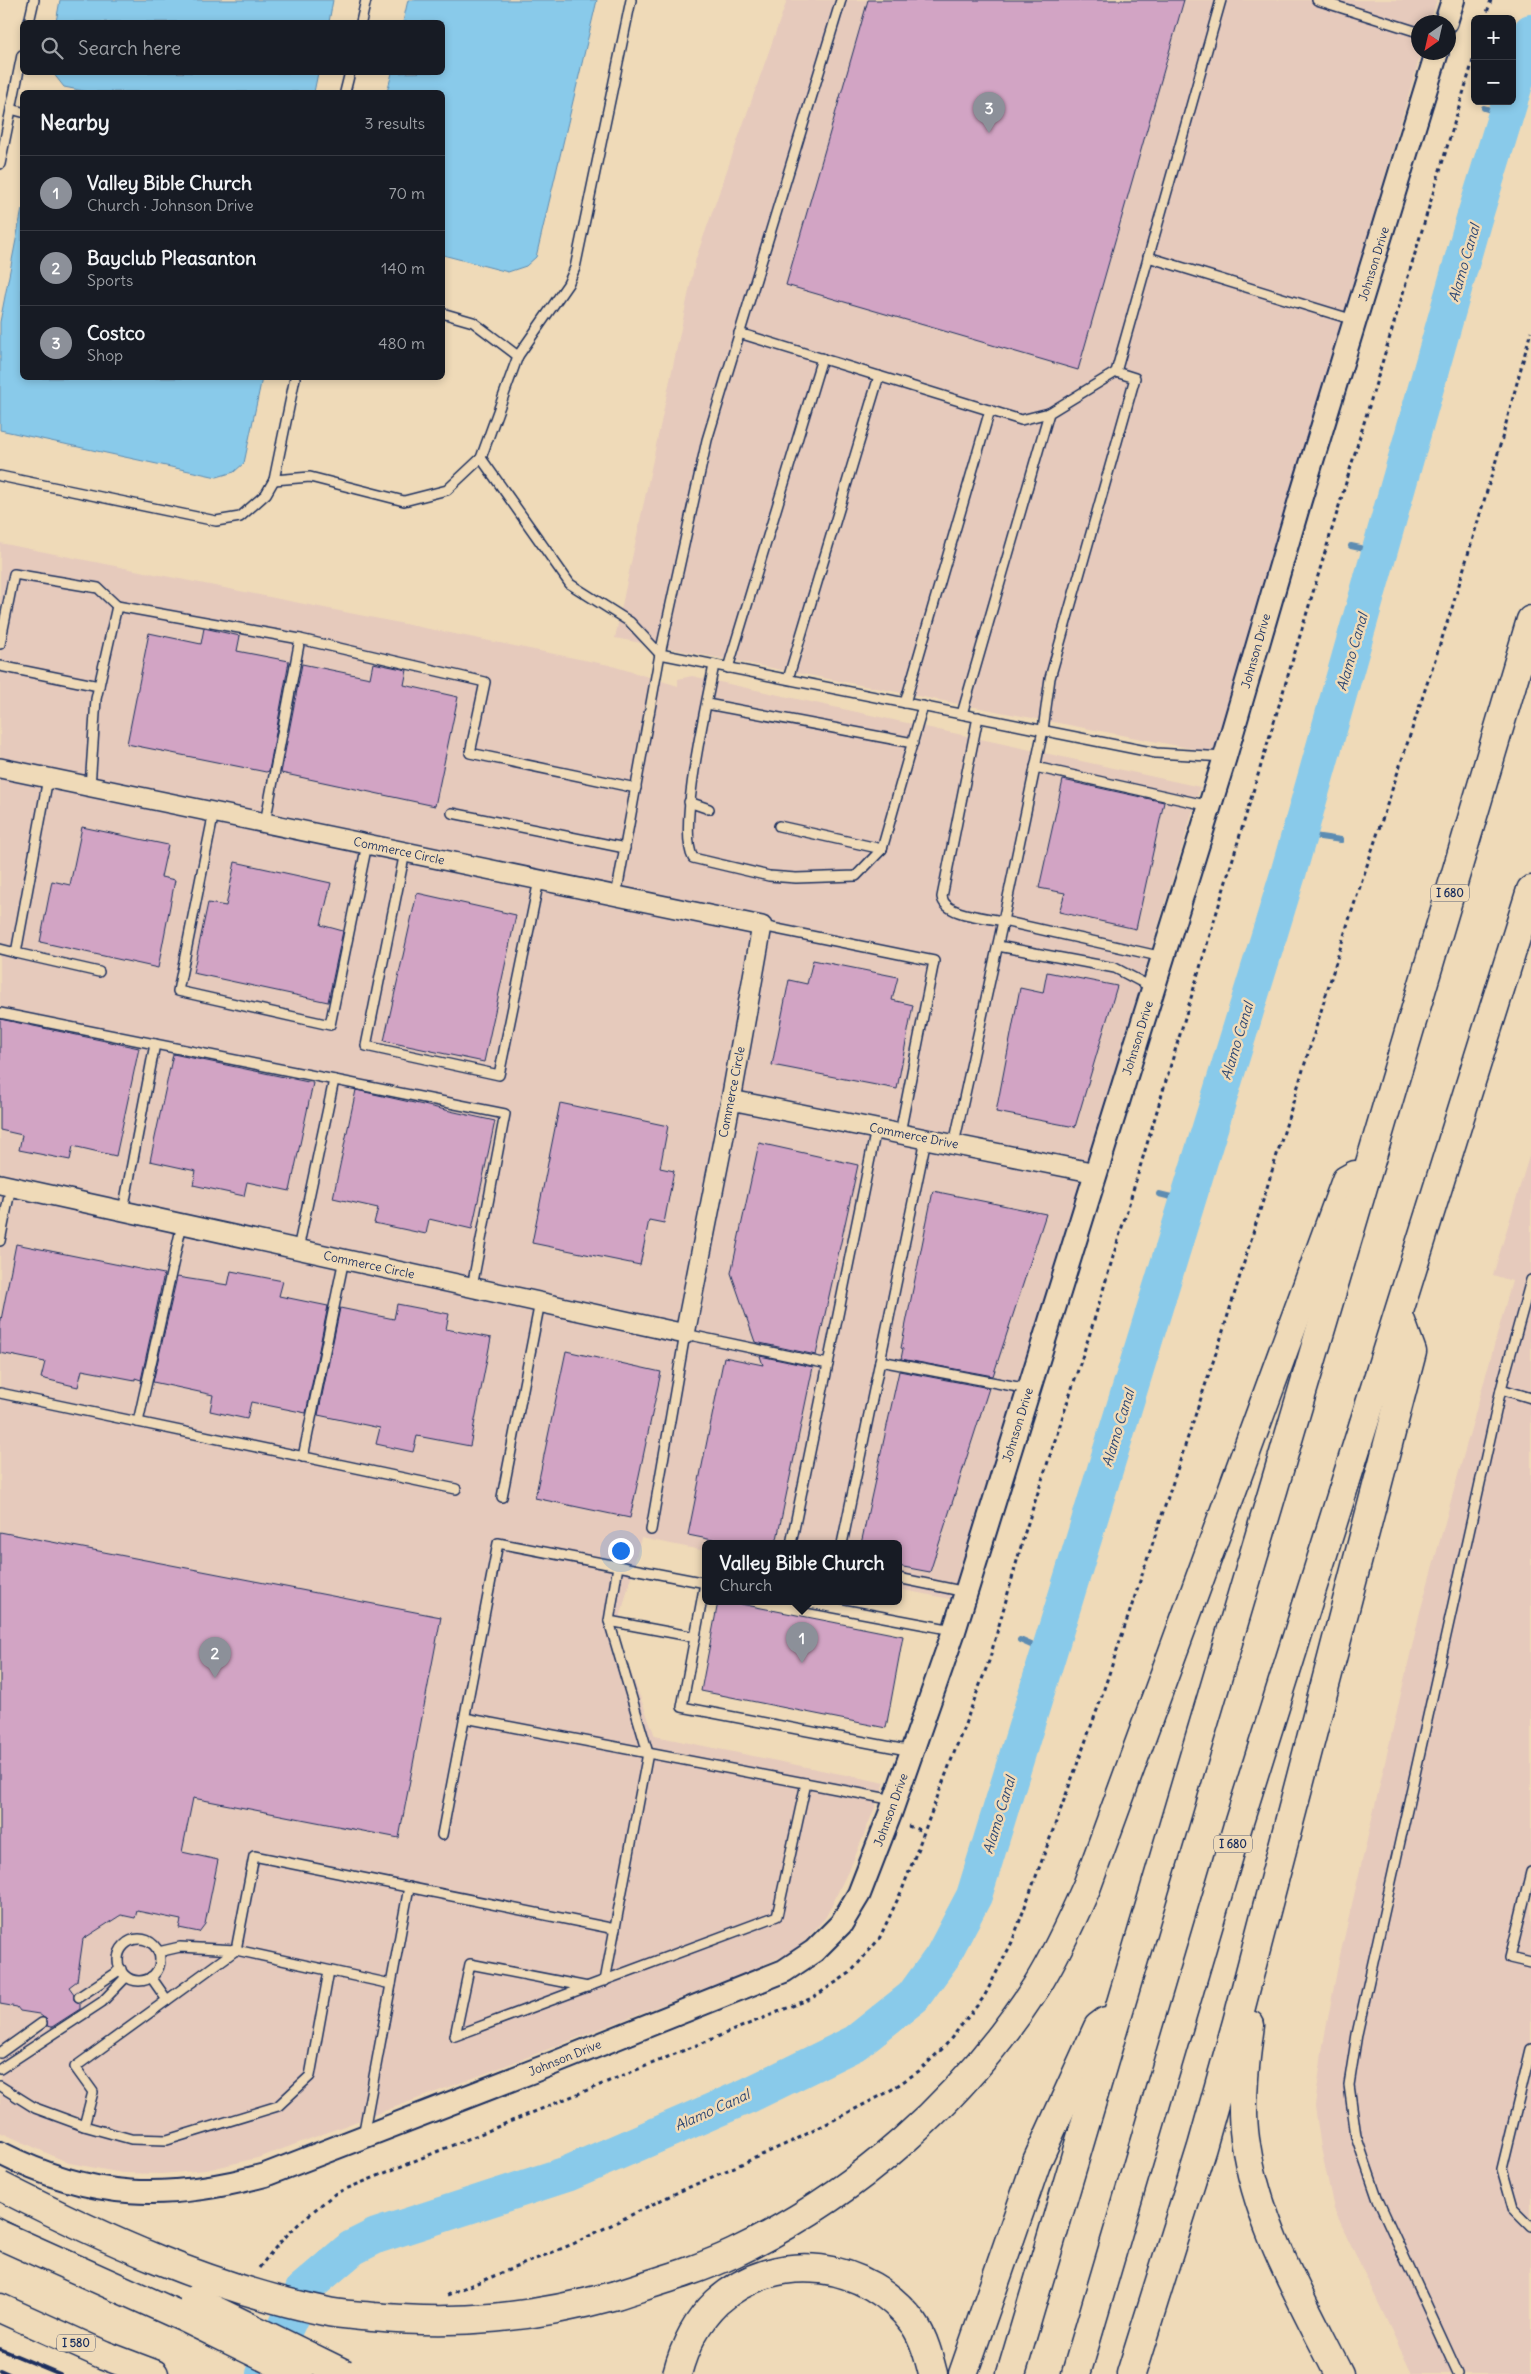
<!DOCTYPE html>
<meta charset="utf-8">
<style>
:root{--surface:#171b24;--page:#242831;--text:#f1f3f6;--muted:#9ea1a6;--line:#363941;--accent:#8c9099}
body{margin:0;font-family:Delius,sans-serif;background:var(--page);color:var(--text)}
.controls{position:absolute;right:15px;top:15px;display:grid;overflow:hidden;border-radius:8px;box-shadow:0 2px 8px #0003}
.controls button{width:45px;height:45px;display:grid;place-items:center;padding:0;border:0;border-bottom:1px solid var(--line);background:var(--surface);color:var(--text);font:25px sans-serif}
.compass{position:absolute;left:1411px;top:15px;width:45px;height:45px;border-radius:50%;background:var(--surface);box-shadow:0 2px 8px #0003;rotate:214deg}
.you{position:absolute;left:620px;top:1550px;width:18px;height:18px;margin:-12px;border:4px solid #fff;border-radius:50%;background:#1a73e8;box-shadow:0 0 0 8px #1a73e833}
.badge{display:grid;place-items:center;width:32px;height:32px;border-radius:50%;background:var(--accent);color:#fff;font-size:16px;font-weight:700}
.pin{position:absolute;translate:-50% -41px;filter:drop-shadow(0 1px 2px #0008)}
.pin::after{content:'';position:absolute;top:26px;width:18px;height:15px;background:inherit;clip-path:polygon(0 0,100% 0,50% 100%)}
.popup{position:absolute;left:702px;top:1540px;width:200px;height:65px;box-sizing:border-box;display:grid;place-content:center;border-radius:8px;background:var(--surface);filter:drop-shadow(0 1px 4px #0005);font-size:16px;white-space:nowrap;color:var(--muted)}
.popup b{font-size:19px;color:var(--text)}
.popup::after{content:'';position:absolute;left:50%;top:100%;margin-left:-10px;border:10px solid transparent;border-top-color:var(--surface)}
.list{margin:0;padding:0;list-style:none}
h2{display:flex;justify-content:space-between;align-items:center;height:65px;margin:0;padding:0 20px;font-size:21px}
h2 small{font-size:16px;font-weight:400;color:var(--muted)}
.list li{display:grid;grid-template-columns:32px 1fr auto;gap:15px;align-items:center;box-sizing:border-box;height:75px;padding:0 20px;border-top:1px solid var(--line)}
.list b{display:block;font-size:19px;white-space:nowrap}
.list p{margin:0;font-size:16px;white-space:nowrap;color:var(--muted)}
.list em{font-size:16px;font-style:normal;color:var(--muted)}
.icon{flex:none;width:28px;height:28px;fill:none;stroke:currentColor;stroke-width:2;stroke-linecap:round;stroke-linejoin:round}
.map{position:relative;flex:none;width:1531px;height:2374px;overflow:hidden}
.search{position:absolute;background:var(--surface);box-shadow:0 2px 8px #0003;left:20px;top:20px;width:425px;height:55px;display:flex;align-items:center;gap:12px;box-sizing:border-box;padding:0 18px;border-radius:8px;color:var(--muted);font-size:19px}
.panel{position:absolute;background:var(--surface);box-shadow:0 2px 8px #0003;left:20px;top:90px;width:425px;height:290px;border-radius:8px}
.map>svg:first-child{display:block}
</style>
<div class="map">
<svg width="1531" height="2374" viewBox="0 0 1531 2374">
<rect width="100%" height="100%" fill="#efdab8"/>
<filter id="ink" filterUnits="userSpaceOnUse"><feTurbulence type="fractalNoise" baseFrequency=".02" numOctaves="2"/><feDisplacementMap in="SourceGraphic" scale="10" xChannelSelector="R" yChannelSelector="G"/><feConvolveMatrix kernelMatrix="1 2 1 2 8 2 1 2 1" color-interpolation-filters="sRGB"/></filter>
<g filter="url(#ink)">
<!-- built -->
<g fill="#e6cabc">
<path d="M 787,0 L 1437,0 L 1430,22 L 1418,22 L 1418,52 L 1421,53 L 1215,753 L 615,638 L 696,258 Z"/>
<path d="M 0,543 L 609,665 L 678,686 L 678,679 L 692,676 L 1200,787 L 956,1600 L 898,1589 L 898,1544 L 706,1544 L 706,1551 L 641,1538 L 616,1634 L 655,1736 L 885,1783 L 854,1859 L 826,1917 L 798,1949 L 752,1970 L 484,2074 L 261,2157 L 207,2170 L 162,2174 L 122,2173 L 69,2163 L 0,2132 Z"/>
<path d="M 1531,1150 L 1531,2374 L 1412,2374 L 1334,2209 L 1321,2148 L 1315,2106 L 1323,2045 L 1339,1960 L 1420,1612 L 1512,1281 L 1493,1275 Z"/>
</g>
<!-- water -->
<g fill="#89caea" stroke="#5d8cb2">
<path d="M 60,0 L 333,0 L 329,22 L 56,22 Z"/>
<path d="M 408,0 L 597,0 L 536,257 L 526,266 L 508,272 L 443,255 L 442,92 L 387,92 L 392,73 L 442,72 L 442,22 L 403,22 Z"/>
<path d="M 53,73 L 53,72 L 318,73 L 314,92 L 89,92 L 64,87 Z"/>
<path d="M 22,209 L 22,378 L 262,378 L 244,463 L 234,472 L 217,477 L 0,430 L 0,322 Z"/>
</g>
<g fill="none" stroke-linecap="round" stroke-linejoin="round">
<!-- stream -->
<g stroke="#5d8cb2" stroke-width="6">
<path d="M 1484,108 L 1506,115"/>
<path d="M 1351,546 L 1379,552"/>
<path d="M 1300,834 L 1341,840"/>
<path d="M 1159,1194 L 1188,1201"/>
<path d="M 1020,1640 L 1049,1653"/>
</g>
<!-- river -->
<g stroke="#89caea" stroke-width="36">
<path d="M 1512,94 L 1531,32"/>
<path d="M 264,2374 L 303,2290 L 352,2248 L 376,2236 L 567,2174 L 749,2095 L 855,2043 L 913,1997 L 942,1957 L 974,1896 L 1288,874 L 1473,222 L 1510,101"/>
</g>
</g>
<!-- building -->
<g fill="#d2a4c4" stroke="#1b2f5e">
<path d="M 868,0 L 1184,0 L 1078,370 L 786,285 Z"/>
<path d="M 204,628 L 240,636 L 237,651 L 289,661 L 269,771 L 266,772 L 127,744 L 149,633 L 201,644 Z"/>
<path d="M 373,663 L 407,670 L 404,685 L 458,697 L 435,806 L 281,773 L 302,664 L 370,678 Z"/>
<path d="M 1063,780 L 1164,802 L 1136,929 L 1059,912 L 1065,893 L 1039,888 Z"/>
<path d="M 82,827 L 168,845 L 161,877 L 175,880 L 158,968 L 40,942 L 52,881 L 70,885 Z"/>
<path d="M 235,862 L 331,883 L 321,925 L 343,931 L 328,1002 L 193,973 L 208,903 L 226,906 Z"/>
<path d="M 417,893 L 516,915 L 484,1062 L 384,1041 Z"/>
<path d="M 813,960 L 898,977 L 892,1000 L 913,1005 L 897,1089 L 772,1065 L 789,980 L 807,984 Z"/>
<path d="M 1047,972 L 1117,986 L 1075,1127 L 996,1112 L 1020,988 L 1043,993 Z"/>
<path d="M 0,1019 L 139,1048 L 116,1156 L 73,1146 L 70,1160 L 19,1150 L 22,1135 L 0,1130 Z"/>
<path d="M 173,1054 L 313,1083 L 290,1191 L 247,1182 L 244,1196 L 193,1185 L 196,1171 L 150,1161 Z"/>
<path d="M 356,1090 L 495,1121 L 472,1229 L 429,1219 L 426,1234 L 374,1223 L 378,1208 L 333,1198 Z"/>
<path d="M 560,1103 L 668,1126 L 660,1168 L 674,1171 L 664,1223 L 649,1220 L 640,1265 L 532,1243 Z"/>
<path d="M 759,1143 L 858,1165 L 816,1355 L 755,1342 L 731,1273 Z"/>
<path d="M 933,1191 L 1046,1214 L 993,1376 L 901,1359 L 903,1349 L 901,1348 Z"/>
<path d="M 16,1244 L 164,1274 L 141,1380 L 135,1378 L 135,1380 L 82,1370 L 78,1387 L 41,1378 L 45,1362 L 0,1353 L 0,1325 Z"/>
<path d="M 231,1271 L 283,1281 L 279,1296 L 328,1306 L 306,1413 L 251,1402 L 247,1419 L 210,1411 L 213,1395 L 153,1382 L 177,1277 L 228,1285 Z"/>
<path d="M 397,1304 L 449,1314 L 446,1329 L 491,1338 L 470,1446 L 417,1436 L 413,1452 L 376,1444 L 380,1428 L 318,1415 L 340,1308 L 394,1319 Z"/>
<path d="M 566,1351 L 661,1372 L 630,1518 L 535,1498 Z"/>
<path d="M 760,1356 L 813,1367 L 776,1544 L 733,1544 L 688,1535 L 724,1357 L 763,1365 Z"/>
<path d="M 899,1371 L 989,1388 L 930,1572 L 898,1566 L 898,1544 L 861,1544 Z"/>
<path d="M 0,1532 L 441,1617 L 399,1838 L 193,1798 L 182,1852 L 218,1860 L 205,1924 L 199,1932 L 179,1928 L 181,1920 L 137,1911 L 135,1918 L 121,1915 L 83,1939 L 77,1981 L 69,1987 L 74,1994 L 74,2000 L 80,2003 L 80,2009 L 52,2027 L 47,2026 L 47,2020 L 39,2014 L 20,2011 L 17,2007 L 0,2004 Z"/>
<path d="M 718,1602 L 731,1602 L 903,1636 L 886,1728 L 701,1691 Z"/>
</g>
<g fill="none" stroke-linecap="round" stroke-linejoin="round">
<!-- service casing -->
<g stroke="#1b2f5e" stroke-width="12">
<g id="service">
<path d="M 1317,0 L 1418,32"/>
<path d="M 29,22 L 34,0"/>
<path d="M 361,22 L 366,0"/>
<path d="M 345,92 L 350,72"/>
<path d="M 11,109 L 22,112"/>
<path d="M 0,164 L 22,55"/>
<path d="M 1148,257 L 1354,320"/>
<path d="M 442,313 L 473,322 L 518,356"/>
<path d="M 739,333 L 1021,420 L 1049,413"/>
<path d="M 295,378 L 274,480 L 310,477 L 404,501 L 447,490 L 481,458 L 518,356 L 568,284 L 575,268 L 631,0"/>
<path d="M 481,458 L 570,584 L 630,622 L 660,654 L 1156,753 L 1225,757"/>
<path d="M 0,476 L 216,521 L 240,517 L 266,494 L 274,480"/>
<path d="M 300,639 L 485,682 L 470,753 L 636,788"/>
<path d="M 0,644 L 14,574 L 98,588 L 117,606"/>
<path d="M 714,665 C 707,702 677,830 693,858 L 769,876 L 796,878 L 856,876 L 882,849"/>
<path d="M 0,666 L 99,686"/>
<path d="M 728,668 L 822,358"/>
<path d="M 788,679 L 879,376"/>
<path d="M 905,703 L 990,410"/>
<path d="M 707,704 L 913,743"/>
<path d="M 962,714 L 1049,413 L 1116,372 L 1221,0"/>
<path d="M 978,717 L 942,897 C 945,916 986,917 1003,921 L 1043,730 L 1050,678 L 1135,378 L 1116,372"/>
<path d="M 1035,767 L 1210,806"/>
<path d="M 48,778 L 16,953 L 99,972"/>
<path d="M 90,787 L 96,699 L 117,606 L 300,639 L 265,823"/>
<path d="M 689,802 L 709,809"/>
<path d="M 214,812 L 178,991 L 330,1025 L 367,844"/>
<path d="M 452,813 L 625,848"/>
<path d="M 779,826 L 882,849 L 923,706"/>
<path d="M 405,852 L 366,1046 L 499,1075 L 539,880"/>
<path d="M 616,896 L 660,654 L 707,440 L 841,0"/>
<path d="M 762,926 L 934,961 L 900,1133"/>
<path d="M 998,946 L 1115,968 L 1153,988"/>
<path d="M 0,949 L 16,953"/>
<path d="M 0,1013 L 505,1114 L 472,1287"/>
<path d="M 954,1144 L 1003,921 L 1163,957"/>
<path d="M 123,1211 L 155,1044"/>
<path d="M 0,1241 L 11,1186"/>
<path d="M 298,1249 L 334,1080"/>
<path d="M 1531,1280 L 1501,1389 L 1531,1398"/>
<path d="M 880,1361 L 926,1139"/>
<path d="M 828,1364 L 876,1129"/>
<path d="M 0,1393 L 456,1489"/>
<path d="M 138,1422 L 182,1224"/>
<path d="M 303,1457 L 344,1259"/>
<path d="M 502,1497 L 540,1302"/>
<path d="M 651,1530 L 685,1334 L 828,1364 L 791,1544"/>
<path d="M 842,1544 L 880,1361 L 1029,1389"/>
<path d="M 898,1578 L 966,1592"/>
<path d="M 705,1583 L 682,1707 L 912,1751"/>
<path d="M 804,1602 L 953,1630"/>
<path d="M 609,1621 L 695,1637"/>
<path d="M 465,1718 L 894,1800"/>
<path d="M 442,1835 L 498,1543 L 706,1583"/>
<path d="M 1531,1872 L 1510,1958 L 1531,1963"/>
<circle cx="139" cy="1960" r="21"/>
<path d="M 158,1952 L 180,1947 L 236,1950 L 254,1856 L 615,1929"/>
<path d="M 151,1977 L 167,2000"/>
<path d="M 605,1981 L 648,1753 L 609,1621 L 618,1566"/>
<path d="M 588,1987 L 470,1964 L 455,2036 L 777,1916 L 806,1783"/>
<path d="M 79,1997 L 121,1969"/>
<path d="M 1531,2049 L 1502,2169 L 1513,2208 L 1531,2226"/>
<path d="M 0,2053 L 42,2023"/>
<path d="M 0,2069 L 102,2002 L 126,1977"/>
<path d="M 0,2086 L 35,2108 L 84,2126 L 131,2139 L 167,2140 L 278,2106 L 310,2076 L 329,1971"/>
<path d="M 84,2126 L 93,2092 L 75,2067 L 236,1950 L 391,1984"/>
<path d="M 363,2136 L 409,1887"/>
<path d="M 1458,2374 L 1378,2200 L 1356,2136 L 1349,2085 L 1357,2034 L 1501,1389"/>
</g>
</g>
<!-- minor casing -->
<g stroke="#1b2f5e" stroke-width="22">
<g id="minor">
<path d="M 0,768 L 762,926 L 731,1100 L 685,1334 L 0,1184"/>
<path d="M 731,1100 L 1096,1173"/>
</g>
</g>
<!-- tertiary casing -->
<g stroke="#1b2f5e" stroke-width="26">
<g id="tertiary">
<path d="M 1446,22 L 1453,0"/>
<path d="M 0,2153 C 93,2200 166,2201 265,2175 L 554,2063 L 784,1971 L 814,1951 L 841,1924 L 859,1894 L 890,1814 L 954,1631 L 1225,757 L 1300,500 L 1437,52"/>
</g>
</g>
<!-- motorway casing -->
<g stroke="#1b2f5e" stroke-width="31">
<g id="motorway">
<path d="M 1250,2025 C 1245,2062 1240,2102 1245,2139 C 1257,2224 1301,2298 1339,2374"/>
<path d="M 1,2202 L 194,2300"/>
<path d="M 616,2295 C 656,2282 696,2271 734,2253 C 857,2194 961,2102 1036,1987 C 1056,1955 1072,1920 1087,1886 L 1346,1180 L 1355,1175"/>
<path d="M 0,2308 L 104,2355 L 154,2374"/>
<path d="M 677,2374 C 684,2347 696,2322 717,2302 C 777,2248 868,2261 914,2324 C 924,2338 929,2358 933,2374"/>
<path d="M 963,2374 L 1037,2161 L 1098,2027 L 1106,2021"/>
<path d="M 1011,2374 L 1531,620"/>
<path d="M 1076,2374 L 1238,1825 L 1531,890"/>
<path d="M 1131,2374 L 1202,2147 L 1237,2022 L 1412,1352 L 1399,1316"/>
</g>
</g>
<!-- path -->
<g stroke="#1b2f5e" stroke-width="3" stroke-dasharray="4 4" stroke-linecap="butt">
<path d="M 1485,19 L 1491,0"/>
<path d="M 908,1826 L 923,1831"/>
<path d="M 259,2268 C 283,2236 305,2217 336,2193 L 812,1998 L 850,1973 L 879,1939 L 902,1890 L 989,1661 L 1025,1532 L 1091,1330 L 1475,54"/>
<path d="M 447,2295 L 573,2244 L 665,2198 L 795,2140 L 888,2092 L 919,2071 L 945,2046 L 984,1997 L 1012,1942 L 1097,1710 L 1220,1341 L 1347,926 L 1452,608 L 1495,464 L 1531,331"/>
</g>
<!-- service -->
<use href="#service" stroke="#efdab8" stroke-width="9"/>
<!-- minor -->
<use href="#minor" stroke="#efdab8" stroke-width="19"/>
<!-- tertiary -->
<use href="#tertiary" stroke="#efdab8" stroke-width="22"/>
<!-- motorway -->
<use href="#motorway" stroke="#efdab8" stroke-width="28"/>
<!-- rail -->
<g stroke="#1b2f5e" stroke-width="4">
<path d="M 0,2349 L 60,2374"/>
<path d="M 0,2370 L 9,2374"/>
</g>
<!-- motorway-bridge casing -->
<g stroke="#1b2f5e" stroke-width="31" stroke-linecap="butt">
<g id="motorway-bridge">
<path d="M 0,2186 C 104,2239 209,2287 324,2311 C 340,2315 357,2315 373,2317 C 459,2325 533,2318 616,2295"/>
<path d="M 0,2235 L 185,2318 L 299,2374"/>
<path d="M 194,2300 L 345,2374"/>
</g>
</g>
<!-- motorway-bridge -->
<use href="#motorway-bridge" stroke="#efdab8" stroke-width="28"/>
</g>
</g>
<g text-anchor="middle" stroke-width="5" stroke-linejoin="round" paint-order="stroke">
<!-- shield labels -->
<g fill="#efdab8" stroke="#5b6279" stroke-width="1">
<rect x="1431" y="884.5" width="38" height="17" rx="4"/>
<rect x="1214" y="1835.5" width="38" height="17" rx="4"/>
<rect x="57" y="2334.5" width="38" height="17" rx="4"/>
</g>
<g font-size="11" font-weight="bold" fill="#1b2f5e">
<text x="1450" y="897">I 680</text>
<text x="1233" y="1848">I 680</text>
<text x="76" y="2347">I 580</text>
</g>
<!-- street labels -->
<g font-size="12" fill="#1b2f5e" stroke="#efdab8">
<text transform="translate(1374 264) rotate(-73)" y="4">Johnson Drive</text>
<text transform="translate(1256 651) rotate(-74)" y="4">Johnson Drive</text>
<text transform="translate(399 851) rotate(12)" y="4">Commerce Circle</text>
<text transform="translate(1138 1038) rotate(-73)" y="4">Johnson Drive</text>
<text transform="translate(732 1092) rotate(-79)" y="4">Commerce Circle</text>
<text transform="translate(914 1136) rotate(11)" y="4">Commerce Drive</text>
<text transform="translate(369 1265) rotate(12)" y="4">Commerce Circle</text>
<text transform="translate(1018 1425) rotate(-73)" y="4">Johnson Drive</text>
<text transform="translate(891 1810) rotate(-70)" y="4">Johnson Drive</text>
<text transform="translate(565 2058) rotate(-22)" y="4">Johnson Drive</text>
</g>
<!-- water labels -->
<g font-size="14" font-style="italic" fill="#2c4673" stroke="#efdab8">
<text transform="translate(1464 263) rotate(-74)" y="5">Alamo Canal</text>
<text transform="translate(1352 652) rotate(-74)" y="5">Alamo Canal</text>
<text transform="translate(1237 1041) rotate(-73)" y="5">Alamo Canal</text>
<text transform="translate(1118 1428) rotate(-73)" y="5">Alamo Canal</text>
<text transform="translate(999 1815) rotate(-73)" y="5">Alamo Canal</text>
<text transform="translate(712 2110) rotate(-24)" y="5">Alamo Canal</text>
</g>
</g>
</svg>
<div class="controls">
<button>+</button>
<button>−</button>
</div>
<svg class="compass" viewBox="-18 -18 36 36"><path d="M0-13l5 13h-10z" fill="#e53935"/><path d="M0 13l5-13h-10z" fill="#9ea1a6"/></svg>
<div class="you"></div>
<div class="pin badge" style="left:802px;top:1663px">1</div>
<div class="popup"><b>Valley Bible Church</b>Church</div>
<div class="pin badge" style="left:215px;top:1678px">2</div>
<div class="pin badge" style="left:989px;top:133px">3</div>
<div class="search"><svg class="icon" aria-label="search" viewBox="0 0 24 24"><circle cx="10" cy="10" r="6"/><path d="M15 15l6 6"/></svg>Search here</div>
<section class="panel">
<h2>Nearby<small>3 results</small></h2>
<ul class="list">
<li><span class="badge">1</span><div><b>Valley Bible Church</b><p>Church · Johnson Drive</p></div><em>70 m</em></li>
<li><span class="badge">2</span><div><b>Bayclub Pleasanton</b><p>Sports</p></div><em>140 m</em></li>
<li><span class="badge">3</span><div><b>Costco</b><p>Shop</p></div><em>480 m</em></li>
</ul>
</section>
</div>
